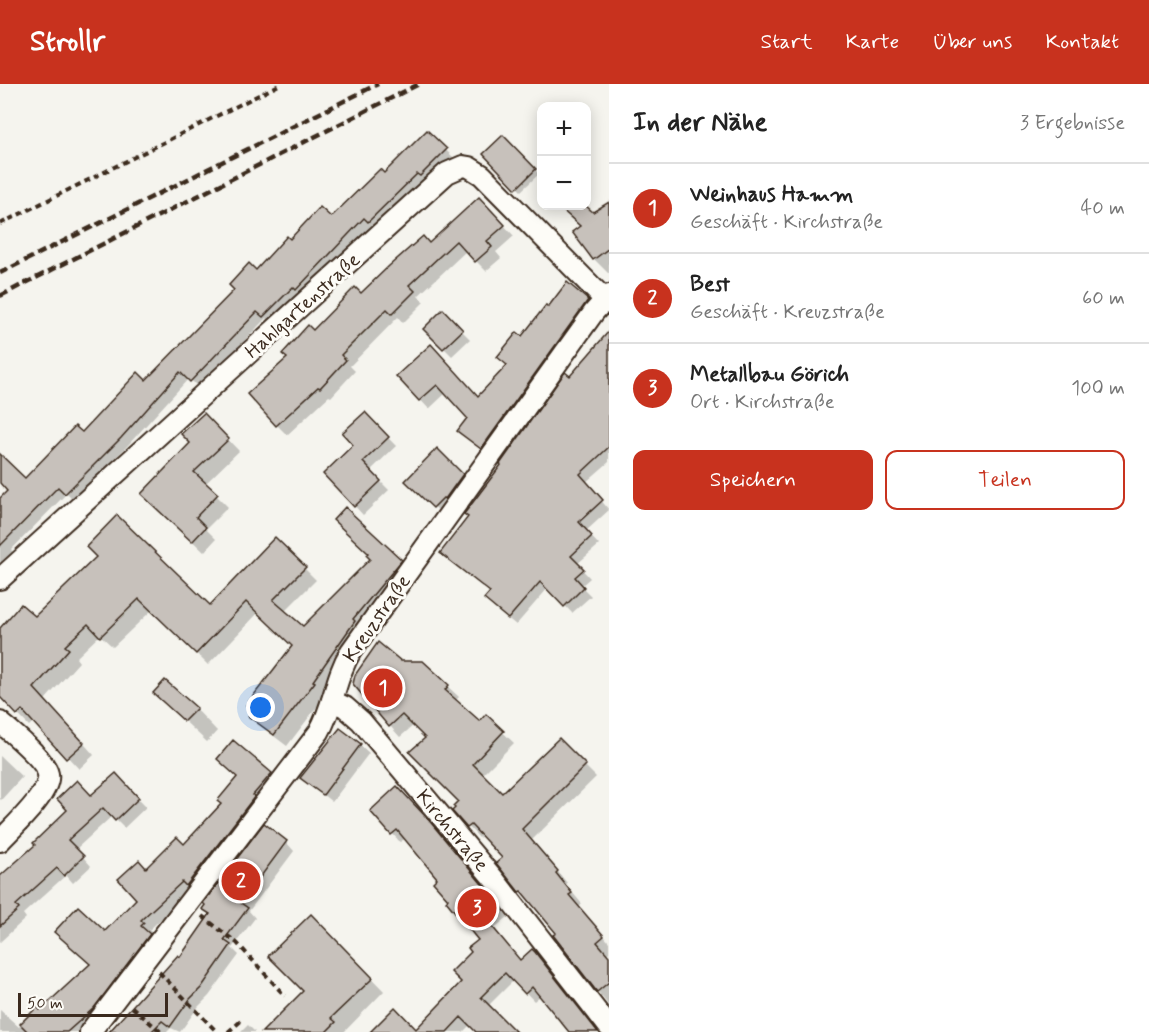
<!DOCTYPE html>
<html lang="de">
<meta charset="utf-8">
<style>
:root{--surface:#fff;--page:#f6f6f6;--text:#222;--muted:#767676;--line:#e0e0e0;--accent:#c8321e}
body{margin:0;font-family:Mynerve,sans-serif;background:var(--page);color:var(--text)}
.controls{position:absolute;right:18px;top:18px;display:grid;overflow:hidden;border-radius:12px;box-shadow:0 3px 15px #0003}
.controls button{width:54px;height:54px;display:grid;place-items:center;padding:0;border:0;border-bottom:2px solid var(--line);background:var(--surface);color:var(--text);font:30px sans-serif}
.scale{position:absolute;left:18px;bottom:15px;width:150px;box-sizing:border-box;padding-left:6px;border:3px solid #3b2a1e;border-top:0;font-size:16px;line-height:21px;white-space:nowrap;color:#3b2a1e;-webkit-text-stroke:4px #fdfcf7;paint-order:stroke}
.you{position:absolute;left:261px;top:624px;width:21px;height:21px;margin:-15px;border:4px solid #fff;border-radius:50%;background:#1a73e8;box-shadow:0 0 0 9px #1a73e833}
.badge{display:grid;place-items:center;width:39px;height:39px;border-radius:50%;background:var(--accent);color:#fff;font-size:20px;font-weight:700}
.pin{position:absolute;translate:-50% -50%;border:3px solid #fff;box-shadow:0 2px 6px #0006}
.list{margin:0;padding:0;list-style:none}
h2{display:flex;justify-content:space-between;align-items:center;height:78px;margin:0;padding:0 24px;font-size:26px}
h2 small{font-size:20px;font-weight:400;color:var(--muted)}
.list li{display:grid;grid-template-columns:39px 1fr auto;gap:18px;align-items:center;box-sizing:border-box;height:90px;padding:0 24px;border-top:2px solid var(--line)}
.list b{display:block;font-size:22px;white-space:nowrap}
.list p{margin:0;font-size:20px;white-space:nowrap;color:var(--muted)}
.list em{font-size:20px;font-style:normal;color:var(--muted)}
.actions{display:flex;gap:12px;padding:18px 24px}
.actions a{flex:1;padding:14px 0;border:2px solid var(--accent);border-radius:12px;text-align:center;font-size:21px;color:var(--accent)}
.actions .main{background:var(--accent);color:#fff}
.map{position:relative;flex:none;width:609px;height:948px;overflow:hidden}
header{display:flex;align-items:center;gap:36px;box-sizing:border-box;height:84px;padding:0 30px;background:var(--accent);color:#fff}
header strong{font-size:28px}
nav{display:flex;gap:33px;margin-inline-start:auto;font-size:21px}
main{display:flex}
aside{flex:1;background:var(--surface)}
.map>svg:first-child{display:block}
</style>
<header>
<strong>Strollr</strong>
<nav><a>Start</a><a>Karte</a><a>Über uns</a><a>Kontakt</a></nav>
</header>
<main>
<div class="map">
<svg width="609" height="948" viewBox="0 0 609 948">
<rect width="100%" height="100%" fill="#f5f4ee"/>
<filter id="ink" filterUnits="userSpaceOnUse"><feTurbulence type="fractalNoise" baseFrequency=".0167" numOctaves="2"/><feDisplacementMap in="SourceGraphic" scale="12" xChannelSelector="R" yChannelSelector="G"/><feConvolveMatrix kernelMatrix="1 2 1 2 8 2 1 2 1" color-interpolation-filters="sRGB"/></filter>
<g filter="url(#ink)">
<!-- shadow -->
<g fill="#0003">
<path d="M 427,48 L 454,74 L 429,99 L 376,145 L 372,141 L 305,212 L 272,240 L 266,234 L 199,304 L 189,294 L 128,361 L 74,416 L 67,409 L 11,466 L 13,468 L 0,481 L 0,416 L 9,407 L 0,398 L 0,384 L 25,396 L 146,298 L 256,188 L 290,157 L 331,135 L 384,91 Z"/>
<path d="M 503,53 L 539,90 L 521,107 L 485,70 Z"/>
<path d="M 609,120 L 609,189 L 608,189 L 594,175 L 581,143 L 559,122 L 584,122 L 593,130 Z"/>
<path d="M 489,125 L 514,152 L 496,168 L 501,174 L 486,187 L 466,167 L 418,212 L 424,218 L 403,239 L 398,233 L 350,282 L 355,287 L 331,313 L 329,312 L 287,351 L 277,341 L 288,274 L 313,248 L 429,160 Z"/>
<path d="M 568,200 L 596,226 L 490,373 L 459,347 L 469,334 L 446,309 L 429,325 L 398,292 L 431,262 L 478,313 L 508,282 L 499,273 L 522,254 Z"/>
<path d="M 443,228 L 470,255 L 452,272 L 425,245 Z"/>
<path d="M 609,264 L 609,378 L 586,398 L 609,426 L 586,447 L 599,461 L 577,480 L 590,494 L 581,502 L 591,512 L 572,529 L 548,504 L 516,541 L 494,523 L 491,509 L 442,469 L 570,294 Z"/>
<path d="M 365,330 L 396,362 L 370,387 L 389,406 L 363,431 L 325,390 L 356,361 Z"/>
<path d="M 204,331 L 239,367 L 205,400 L 228,423 L 206,445 L 216,455 L 204,468 L 155,421 L 192,359 Z"/>
<path d="M 437,366 L 471,399 L 443,431 L 408,397 Z"/>
<path d="M 275,455 L 316,496 L 284,528 L 303,544 L 401,477 L 412,488 L 324,609 L 326,611 L 287,662 L 262,643 L 250,632 L 293,562 L 259,528 L 208,581 L 152,526 L 113,563 L 100,551 L 76,574 L 79,578 L 45,616 L 94,671 L 79,685 L 34,637 L 29,642 L 0,612 L 0,547 L 35,534 L 98,473 L 210,523 Z"/>
<path d="M 401,579 L 422,579 L 459,613 L 455,617 L 480,639 L 486,632 L 514,659 L 482,691 L 502,712 L 559,656 L 596,693 L 532,756 L 567,799 L 566,801 L 582,820 L 579,823 L 609,858 L 609,868 L 607,870 L 609,872 L 609,922 L 555,852 L 558,849 L 498,779 L 504,774 L 482,751 L 479,754 L 454,727 L 460,717 L 427,654 L 414,641 L 400,653 L 390,642 Z"/>
<path d="M 196,625 L 217,647 L 207,658 L 177,630 Z"/>
<path d="M 233,658 L 280,700 L 192,806 L 149,846 L 152,849 L 149,852 L 158,861 L 87,948 L 0,948 L 0,926 L 19,943 L 37,925 L 39,928 L 91,881 L 105,849 L 138,815 L 146,786 L 184,762 L 222,720 L 239,693 Z"/>
<path d="M 360,661 L 369,669 L 332,718 L 302,694 Z"/>
<path d="M 0,672 L 22,693 L 1,716 L 0,715 Z"/>
<path d="M 115,691 L 146,723 L 124,744 L 112,732 L 76,765 L 91,782 L 73,799 L 66,791 L 23,830 L 26,834 L 0,858 L 0,799 Z"/>
<path d="M 406,713 L 508,833 L 493,845 L 521,878 L 534,869 L 599,948 L 572,948 L 541,911 L 534,917 L 514,896 L 488,922 L 514,948 L 478,948 L 470,941 L 463,948 L 426,948 L 463,898 L 480,856 L 450,815 L 439,794 L 406,754 L 400,758 L 372,727 Z"/>
<path d="M 286,758 L 294,767 L 249,827 L 255,834 L 232,864 L 239,871 L 209,912 L 198,923 L 180,948 L 171,944 L 167,948 L 111,948 L 180,875 L 211,831 L 204,824 Z"/>
<path d="M 311,832 L 384,907 L 344,948 L 264,948 L 305,907 Z"/>
<path d="M 248,941 L 255,948 L 241,948 Z"/>
</g>
<!-- building -->
<g fill="#c7c1bb" stroke="#3b2a1e" stroke-width="1.5">
<path d="M 427,46 L 447,65 L 420,92 L 417,90 L 368,138 L 364,134 L 296,206 L 293,203 L 263,233 L 257,228 L 190,298 L 180,288 L 121,354 L 65,410 L 58,403 L 0,462 L 0,414 L 7,407 L 0,399 L 0,370 L 25,394 L 75,342 L 82,348 L 138,288 L 146,296 L 234,206 L 229,201 L 249,179 L 256,186 L 287,152 L 290,155 L 320,123 L 331,133 L 380,85 L 384,89 Z"/>
<path d="M 503,51 L 536,85 L 516,105 L 483,70 Z"/>
<path d="M 479,113 L 505,141 L 487,157 L 492,163 L 475,178 L 456,157 L 409,201 L 415,207 L 392,230 L 387,225 L 341,271 L 346,276 L 320,304 L 318,303 L 276,342 L 247,310 L 287,274 L 282,270 L 308,241 L 313,246 L 355,203 L 361,209 L 389,182 L 423,152 L 429,159 Z"/>
<path d="M 609,118 L 609,164 L 593,176 L 572,148 L 580,142 L 558,122 L 586,122 L 593,128 Z"/>
<path d="M 567,198 L 588,216 L 481,365 L 457,347 L 467,334 L 437,301 L 419,317 L 396,292 L 431,260 L 478,312 L 507,281 L 497,273 L 517,248 L 522,252 L 546,221 L 548,223 Z"/>
<path d="M 443,225 L 463,246 L 443,265 L 423,245 Z"/>
<path d="M 609,247 L 609,363 L 580,390 L 603,416 L 579,438 L 592,452 L 571,472 L 584,485 L 575,493 L 584,503 L 564,523 L 540,498 L 508,535 L 484,515 L 490,508 L 440,469 L 468,433 L 464,430 L 501,381 L 500,380 L 565,288 L 570,292 Z"/>
<path d="M 365,328 L 389,353 L 363,378 L 381,397 L 354,423 L 323,390 L 353,361 L 342,349 Z"/>
<path d="M 204,329 L 229,355 L 194,388 L 218,410 L 196,433 L 206,443 L 192,458 L 141,410 L 190,359 L 181,350 Z"/>
<path d="M 437,364 L 463,390 L 445,415 L 443,414 L 433,424 L 405,397 Z"/>
<path d="M 345,423 L 402,476 L 353,535 L 355,537 L 313,597 L 315,598 L 274,651 L 248,632 L 253,626 L 246,621 L 292,562 L 246,518 L 196,570 L 139,515 L 100,553 L 88,540 L 65,562 L 69,565 L 34,604 L 84,659 L 66,675 L 22,626 L 17,631 L 0,613 L 0,544 L 21,520 L 35,532 L 96,473 L 86,463 L 117,431 L 210,521 L 275,453 L 306,483 L 273,516 L 303,542 L 370,475 L 366,471 L 368,469 L 333,436 Z"/>
<path d="M 378,558 L 401,577 L 423,577 L 449,601 L 445,606 L 480,637 L 486,630 L 504,647 L 473,680 L 502,709 L 559,654 L 586,681 L 522,745 L 558,787 L 556,789 L 572,809 L 569,811 L 604,852 L 597,858 L 609,872 L 609,898 L 597,908 L 553,851 L 556,849 L 521,807 L 519,808 L 496,779 L 502,774 L 471,741 L 467,744 L 452,727 L 455,724 L 453,722 L 458,717 L 409,668 L 425,654 L 402,631 L 389,643 L 353,600 L 355,591 Z"/>
<path d="M 165,596 L 197,624 L 184,637 L 153,609 Z"/>
<path d="M 340,644 L 361,660 L 323,711 L 300,694 Z"/>
<path d="M 233,656 L 272,689 L 253,711 L 255,712 L 186,802 L 182,798 L 141,836 L 144,839 L 141,842 L 150,850 L 94,924 L 67,948 L 28,948 L 20,940 L 37,923 L 40,926 L 90,880 L 54,848 L 78,822 L 105,847 L 136,815 L 118,795 L 139,776 L 146,784 L 177,753 L 184,760 L 221,720 L 217,717 L 237,693 L 217,675 Z"/>
<path d="M 116,689 L 139,714 L 115,737 L 103,724 L 68,756 L 84,772 L 64,792 L 57,784 L 16,821 L 19,825 L 0,842 L 0,792 L 35,761 L 33,759 L 67,726 L 57,715 L 77,696 L 91,711 Z"/>
<path d="M 397,702 L 427,734 L 501,823 L 486,835 L 520,876 L 532,865 L 535,868 L 598,948 L 569,948 L 532,903 L 525,910 L 505,889 L 481,913 L 516,948 L 476,948 L 461,933 L 447,948 L 370,948 L 395,923 L 416,945 L 461,898 L 451,888 L 471,868 L 468,864 L 478,856 L 446,817 L 448,815 L 433,798 L 437,794 L 397,746 L 391,751 L 370,727 Z"/>
<path d="M 264,739 L 287,757 L 241,819 L 248,824 L 224,856 L 231,861 L 201,904 L 190,915 L 170,943 L 162,937 L 151,948 L 109,948 L 178,871 L 180,873 L 210,830 L 202,825 L 205,821 L 203,819 Z"/>
<path d="M 311,830 L 373,894 L 331,934 L 336,938 L 326,948 L 262,948 L 303,907 L 268,872 Z"/>
</g>
<g fill="none" stroke-linecap="round" stroke-linejoin="round">
<!-- street casing -->
<g stroke="#3b2a1e" stroke-width="24">
<g id="street">
<path d="M 0,495 L 447,89 L 463,82 L 469,83 L 482,91 L 609,220"/>
<path d="M 332,617 L 345,623 L 361,637 L 493,794 L 609,943"/>
<path d="M 0,638 C 12,649 45,675 48,690 C 52,708 12,744 0,757"/>
<path d="M 90,948 L 319,648 C 335,620 334,595 351,567 L 594,228 L 609,211"/>
</g>
</g>
<!-- path -->
<g stroke="#3b2a1e" stroke-width="4" stroke-dasharray="6 4.5" stroke-linecap="butt">
<path d="M 0,140 L 281,0"/>
<path d="M 202,832 L 237,859 L 285,912"/>
<path d="M 159,888 L 217,948"/>
<path d="M 132,923 L 161,948"/>
<path d="M 228,948 L 242,936"/>
</g>
<!-- street -->
<use href="#street" stroke="#fdfcf7" stroke-width="20"/>
<!-- rail -->
<g stroke="#3b2a1e" stroke-width="4.5" stroke-dasharray="9 4.5" stroke-linecap="butt">
<path d="M 0,189 L 378,0"/>
<path d="M 0,212 L 419,0"/>
</g>
</g>
</g>
<g text-anchor="middle" stroke-width="6" stroke-linejoin="round" paint-order="stroke">
<!-- street labels -->
<g font-size="20" fill="#3b2a1e" stroke="#fdfcf7">
<text transform="translate(302 221) rotate(-42)" y="7">Hahlgartenstraße</text>
<text transform="translate(376 534) rotate(-55)" y="7">Kreuzstraße</text>
<text transform="translate(453 746) rotate(50)" y="7">Kirchstraße</text>
</g>
</g>
</svg>
<div class="controls">
<button>+</button>
<button>−</button>
</div>
<div class="scale">50 m</div>
<div class="you"></div>
<div class="pin badge" style="left:383px;top:604px">1</div>
<div class="pin badge" style="left:241px;top:797px">2</div>
<div class="pin badge" style="left:477px;top:824px">3</div>
</div>
<aside>
<h2>In der Nähe<small>3 Ergebnisse</small></h2>
<ul class="list">
<li><span class="badge">1</span><div><b>Weinhaus Hamm</b><p>Geschäft · Kirchstraße</p></div><em>40 m</em></li>
<li><span class="badge">2</span><div><b>Best</b><p>Geschäft · Kreuzstraße</p></div><em>60 m</em></li>
<li><span class="badge">3</span><div><b>Metallbau Görich</b><p>Ort · Kirchstraße</p></div><em>100 m</em></li>
</ul>
<div class="actions"><a class="main">Speichern</a><a>Teilen</a></div>
</aside>
</main>
